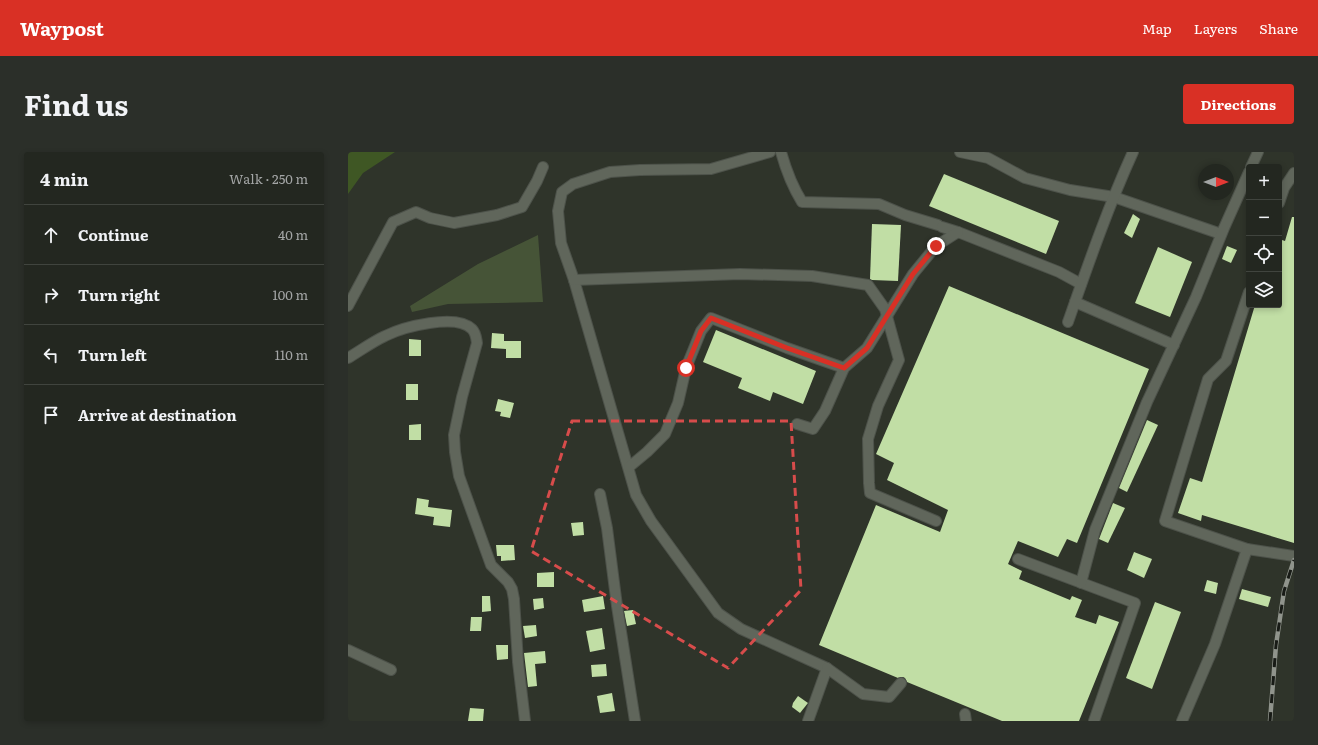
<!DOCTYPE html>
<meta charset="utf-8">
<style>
:root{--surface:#232720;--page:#2b2f29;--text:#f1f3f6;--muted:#a3a5a5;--line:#40443e;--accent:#d93025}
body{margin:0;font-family:Literata,serif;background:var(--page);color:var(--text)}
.controls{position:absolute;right:12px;top:12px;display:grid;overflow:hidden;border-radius:4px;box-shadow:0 2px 6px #0003}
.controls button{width:36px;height:36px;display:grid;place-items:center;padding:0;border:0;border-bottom:1px solid var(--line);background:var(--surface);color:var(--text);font:20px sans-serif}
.compass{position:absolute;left:850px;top:12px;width:36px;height:36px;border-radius:50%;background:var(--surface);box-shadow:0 2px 6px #0003;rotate:90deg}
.stop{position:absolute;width:12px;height:12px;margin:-9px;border:3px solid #d93025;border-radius:50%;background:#fff}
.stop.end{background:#d93025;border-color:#fff;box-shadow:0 1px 4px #0008}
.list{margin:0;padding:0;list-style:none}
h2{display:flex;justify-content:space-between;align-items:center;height:52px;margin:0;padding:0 16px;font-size:17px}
h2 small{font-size:13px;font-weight:400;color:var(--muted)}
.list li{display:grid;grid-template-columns:26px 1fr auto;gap:12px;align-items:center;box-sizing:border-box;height:60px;padding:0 16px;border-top:1px solid var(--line)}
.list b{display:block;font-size:15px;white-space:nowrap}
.list em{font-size:13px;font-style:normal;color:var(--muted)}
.icon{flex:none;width:22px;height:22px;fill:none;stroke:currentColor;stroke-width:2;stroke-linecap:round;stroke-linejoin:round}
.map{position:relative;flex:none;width:946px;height:569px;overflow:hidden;border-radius:4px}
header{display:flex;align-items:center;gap:24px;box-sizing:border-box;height:56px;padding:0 20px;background:var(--accent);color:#fff}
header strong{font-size:19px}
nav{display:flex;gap:22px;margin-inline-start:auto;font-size:14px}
.intro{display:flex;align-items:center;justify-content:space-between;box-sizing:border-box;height:96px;padding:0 24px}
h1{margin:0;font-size:28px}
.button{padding:10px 18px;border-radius:4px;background:var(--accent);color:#fff;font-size:14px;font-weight:700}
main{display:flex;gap:24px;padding:0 24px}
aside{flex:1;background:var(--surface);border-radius:4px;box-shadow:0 2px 6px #0003}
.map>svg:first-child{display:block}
</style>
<header>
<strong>Waypost</strong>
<nav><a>Map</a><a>Layers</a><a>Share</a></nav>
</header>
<div class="intro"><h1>Find us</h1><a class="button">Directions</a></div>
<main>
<aside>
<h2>4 min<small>Walk · 250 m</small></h2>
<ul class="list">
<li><svg class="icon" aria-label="ahead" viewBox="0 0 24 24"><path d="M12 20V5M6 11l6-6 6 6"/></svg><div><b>Continue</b></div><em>40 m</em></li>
<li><svg class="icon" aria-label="right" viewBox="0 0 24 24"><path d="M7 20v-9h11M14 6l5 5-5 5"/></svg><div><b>Turn right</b></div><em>100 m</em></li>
<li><svg class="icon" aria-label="left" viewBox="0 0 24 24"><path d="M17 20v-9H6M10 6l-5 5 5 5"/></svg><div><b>Turn left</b></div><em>110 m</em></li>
<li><svg class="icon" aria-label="arrive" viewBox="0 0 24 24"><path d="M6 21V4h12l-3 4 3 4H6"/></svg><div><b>Arrive at destination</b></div></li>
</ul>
</aside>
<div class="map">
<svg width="946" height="569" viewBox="0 0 946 569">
<rect width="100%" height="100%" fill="#2f342a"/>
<!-- green -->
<path fill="#465437" d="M 190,83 L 195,150 L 100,152 L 64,160 L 62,154 L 130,112 Z"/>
<!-- water -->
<path fill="#3f5724" d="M 0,0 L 47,0 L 15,21 L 0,42 Z"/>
<!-- building -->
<g fill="#c1dea5">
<path d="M 596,22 L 711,69 L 698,102 L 581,54 Z"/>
<path d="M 785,62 L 792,67 L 784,86 L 776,81 Z"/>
<path d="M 944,65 L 946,65 L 946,391 L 854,363 L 853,369 L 830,361 L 842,326 L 854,330 L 907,153 L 931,153 L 931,87 L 937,89 Z"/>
<path d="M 524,72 L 553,73 L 550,129 L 524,128 L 522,127 Z"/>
<path d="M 879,94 L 889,98 L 883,111 L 874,107 Z"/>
<path d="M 810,95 L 844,110 L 822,165 L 787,151 Z"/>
<path d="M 601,134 L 801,217 L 729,391 L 719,387 L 710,405 L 670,389 L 660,412 L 674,419 L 671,427 L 722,448 L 724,444 L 734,448 L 727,465 L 748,472 L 751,463 L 771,470 L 731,569 L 654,569 L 559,530 L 557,526 L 555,525 L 550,526 L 471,493 L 528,353 L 592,380 L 600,358 L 539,328 L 546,311 L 528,302 Z"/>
<path d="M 368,178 L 468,219 L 455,252 L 425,240 L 422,249 L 390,236 L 394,226 L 355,210 Z"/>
<path d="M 144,181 L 156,182 L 156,189 L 173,189 L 173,206 L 158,206 L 158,197 L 143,196 Z"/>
<path d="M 61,187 L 73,188 L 73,204 L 61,204 Z"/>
<rect x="58" y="232" width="12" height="16"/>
<path d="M 150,247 L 166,251 L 162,266 L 152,264 L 153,260 L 147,259 Z"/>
<path d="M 799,268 L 810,273 L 779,340 L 771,336 Z"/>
<path d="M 73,272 L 73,288 L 61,288 L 61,273 Z"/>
<path d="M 69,346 L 81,348 L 80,355 L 104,358 L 102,375 L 85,373 L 86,365 L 67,362 Z"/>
<path d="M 765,351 L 777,356 L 760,391 L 751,387 Z"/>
<path d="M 235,370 L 236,383 L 225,384 L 223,371 Z"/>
<path d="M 148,393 L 166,393 L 167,408 L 153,409 L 153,404 L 149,404 Z"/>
<path d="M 786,400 L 804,407 L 796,426 L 779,418 Z"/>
<path d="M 206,420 L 206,435 L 189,435 L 189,421 Z"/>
<path d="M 859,428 L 870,431 L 868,442 L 856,439 Z"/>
<path d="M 894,437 L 923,445 L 920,455 L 891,447 Z"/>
<path d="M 134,444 L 142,444 L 143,459 L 134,460 Z"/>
<path d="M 255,444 L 257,457 L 236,460 L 234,448 Z"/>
<path d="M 195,446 L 196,456 L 186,458 L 185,447 Z"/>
<path d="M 807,450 L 833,460 L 804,537 L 778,526 Z"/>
<path d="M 285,458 L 288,472 L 279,474 L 276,459 Z"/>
<path d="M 123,465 L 134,465 L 133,479 L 122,479 Z"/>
<path d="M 188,473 L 189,484 L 177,486 L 175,474 Z"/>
<path d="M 254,476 L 257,497 L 242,500 L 238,479 Z"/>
<path d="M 148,493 L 160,493 L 160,507 L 149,508 Z"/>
<path d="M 197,499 L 198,511 L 187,512 L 189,534 L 180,535 L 176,501 Z"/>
<path d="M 258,512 L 259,524 L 244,525 L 243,513 Z"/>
<path d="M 264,541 L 267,559 L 252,561 L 249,544 Z"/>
<path d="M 450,544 L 460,551 L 452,561 L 444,555 L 445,551 Z"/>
<path d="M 122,556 L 136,557 L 135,569 L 120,569 Z"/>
</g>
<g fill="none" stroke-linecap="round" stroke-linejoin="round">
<!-- minor casing -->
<g stroke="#4d524a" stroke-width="12">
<g id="minor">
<path d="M 422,0 L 363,17 L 292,18 L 262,20 L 225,32 L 214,40 L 210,59 L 213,91 L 226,128 L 288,343 L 303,369 L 370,461 L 393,477 L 479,516 L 460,569"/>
<path d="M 433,0 C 438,18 444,34 454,50 L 531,52 L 557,63 L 590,73"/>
<path d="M 612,0 L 640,6 L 677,26 L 722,38 L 766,45 L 873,82"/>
<path d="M 903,15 L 910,0"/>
<path d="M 931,51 L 936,36 L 946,21"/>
<path d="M 594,75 L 610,80 L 711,120 L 733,132"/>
<path d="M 226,128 L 392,122 L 464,124 L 520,133 L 537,157 L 551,208 L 530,254 L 520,287 L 521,331 L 522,341 L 588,369"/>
<path d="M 727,150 L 826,193"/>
<path d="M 0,154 L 45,70 L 68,60 L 82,66 L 106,71 L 149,63 L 174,55 L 189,29 L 195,15"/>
<path d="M 720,170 C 740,113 760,55 785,0"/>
<path d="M 0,206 C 12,199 24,190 37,184 C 55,175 108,161 124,177 C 128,181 128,185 129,191 L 114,245 L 106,283 L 107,300 L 111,324 L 143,413 L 160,430 L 164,437 L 166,447 L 170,510 L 177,569"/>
<path d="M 449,272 L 465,277 L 477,259 L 496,216 L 519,196 L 565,122 L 588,94 L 610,80"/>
<path d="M 281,315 L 299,300 L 317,282 L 330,251 L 338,216 L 353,179 L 363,166 L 439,196 L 496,216"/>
<path d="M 252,342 L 259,376 L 269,454 L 287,569"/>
<path d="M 899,397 L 817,369 L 860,227 L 878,209 L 901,140"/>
<path d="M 670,407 L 787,451 L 746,569"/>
<path d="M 733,431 L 747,378 L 799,250 L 848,145 L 876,76 L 901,20"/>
<path d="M 0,498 L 43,518"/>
<path d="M 479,516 L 515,542 L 541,545 L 553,531"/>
<path d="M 617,562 L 618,569"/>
<path d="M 834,569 L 867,492 L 899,397 L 946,404"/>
</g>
</g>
<!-- minor -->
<use href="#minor" stroke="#60665b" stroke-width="10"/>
<!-- rail casing -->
<g stroke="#90948c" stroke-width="4.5">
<path id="rail" d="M 922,569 L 928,493 L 936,439 L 946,408"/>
</g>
<!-- rail -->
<use href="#rail" stroke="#181b16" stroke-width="3" stroke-dasharray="9" stroke-linecap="butt"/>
</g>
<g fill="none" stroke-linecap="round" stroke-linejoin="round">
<!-- route -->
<path stroke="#d93025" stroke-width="5" d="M 338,216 L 353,179 L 363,166 L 439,196 L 496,216 L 519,196 L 565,122 L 588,94"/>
</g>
<!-- marked area -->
<path fill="none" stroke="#d74c4b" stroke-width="3" stroke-dasharray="8 5" stroke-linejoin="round" d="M 224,269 L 443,269 L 453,438 L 380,516 L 183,399 Z"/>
</svg>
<div class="controls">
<button>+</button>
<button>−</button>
<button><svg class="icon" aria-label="locate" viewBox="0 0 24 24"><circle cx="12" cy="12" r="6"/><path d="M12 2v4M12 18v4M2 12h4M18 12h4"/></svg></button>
<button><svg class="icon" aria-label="layers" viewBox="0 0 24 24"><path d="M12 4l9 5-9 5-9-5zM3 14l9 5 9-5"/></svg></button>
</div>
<svg class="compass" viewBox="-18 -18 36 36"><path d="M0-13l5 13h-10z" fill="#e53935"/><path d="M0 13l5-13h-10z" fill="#a3a5a5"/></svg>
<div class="stop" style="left:338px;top:216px"></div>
<div class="stop end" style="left:588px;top:94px"></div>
</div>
</main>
